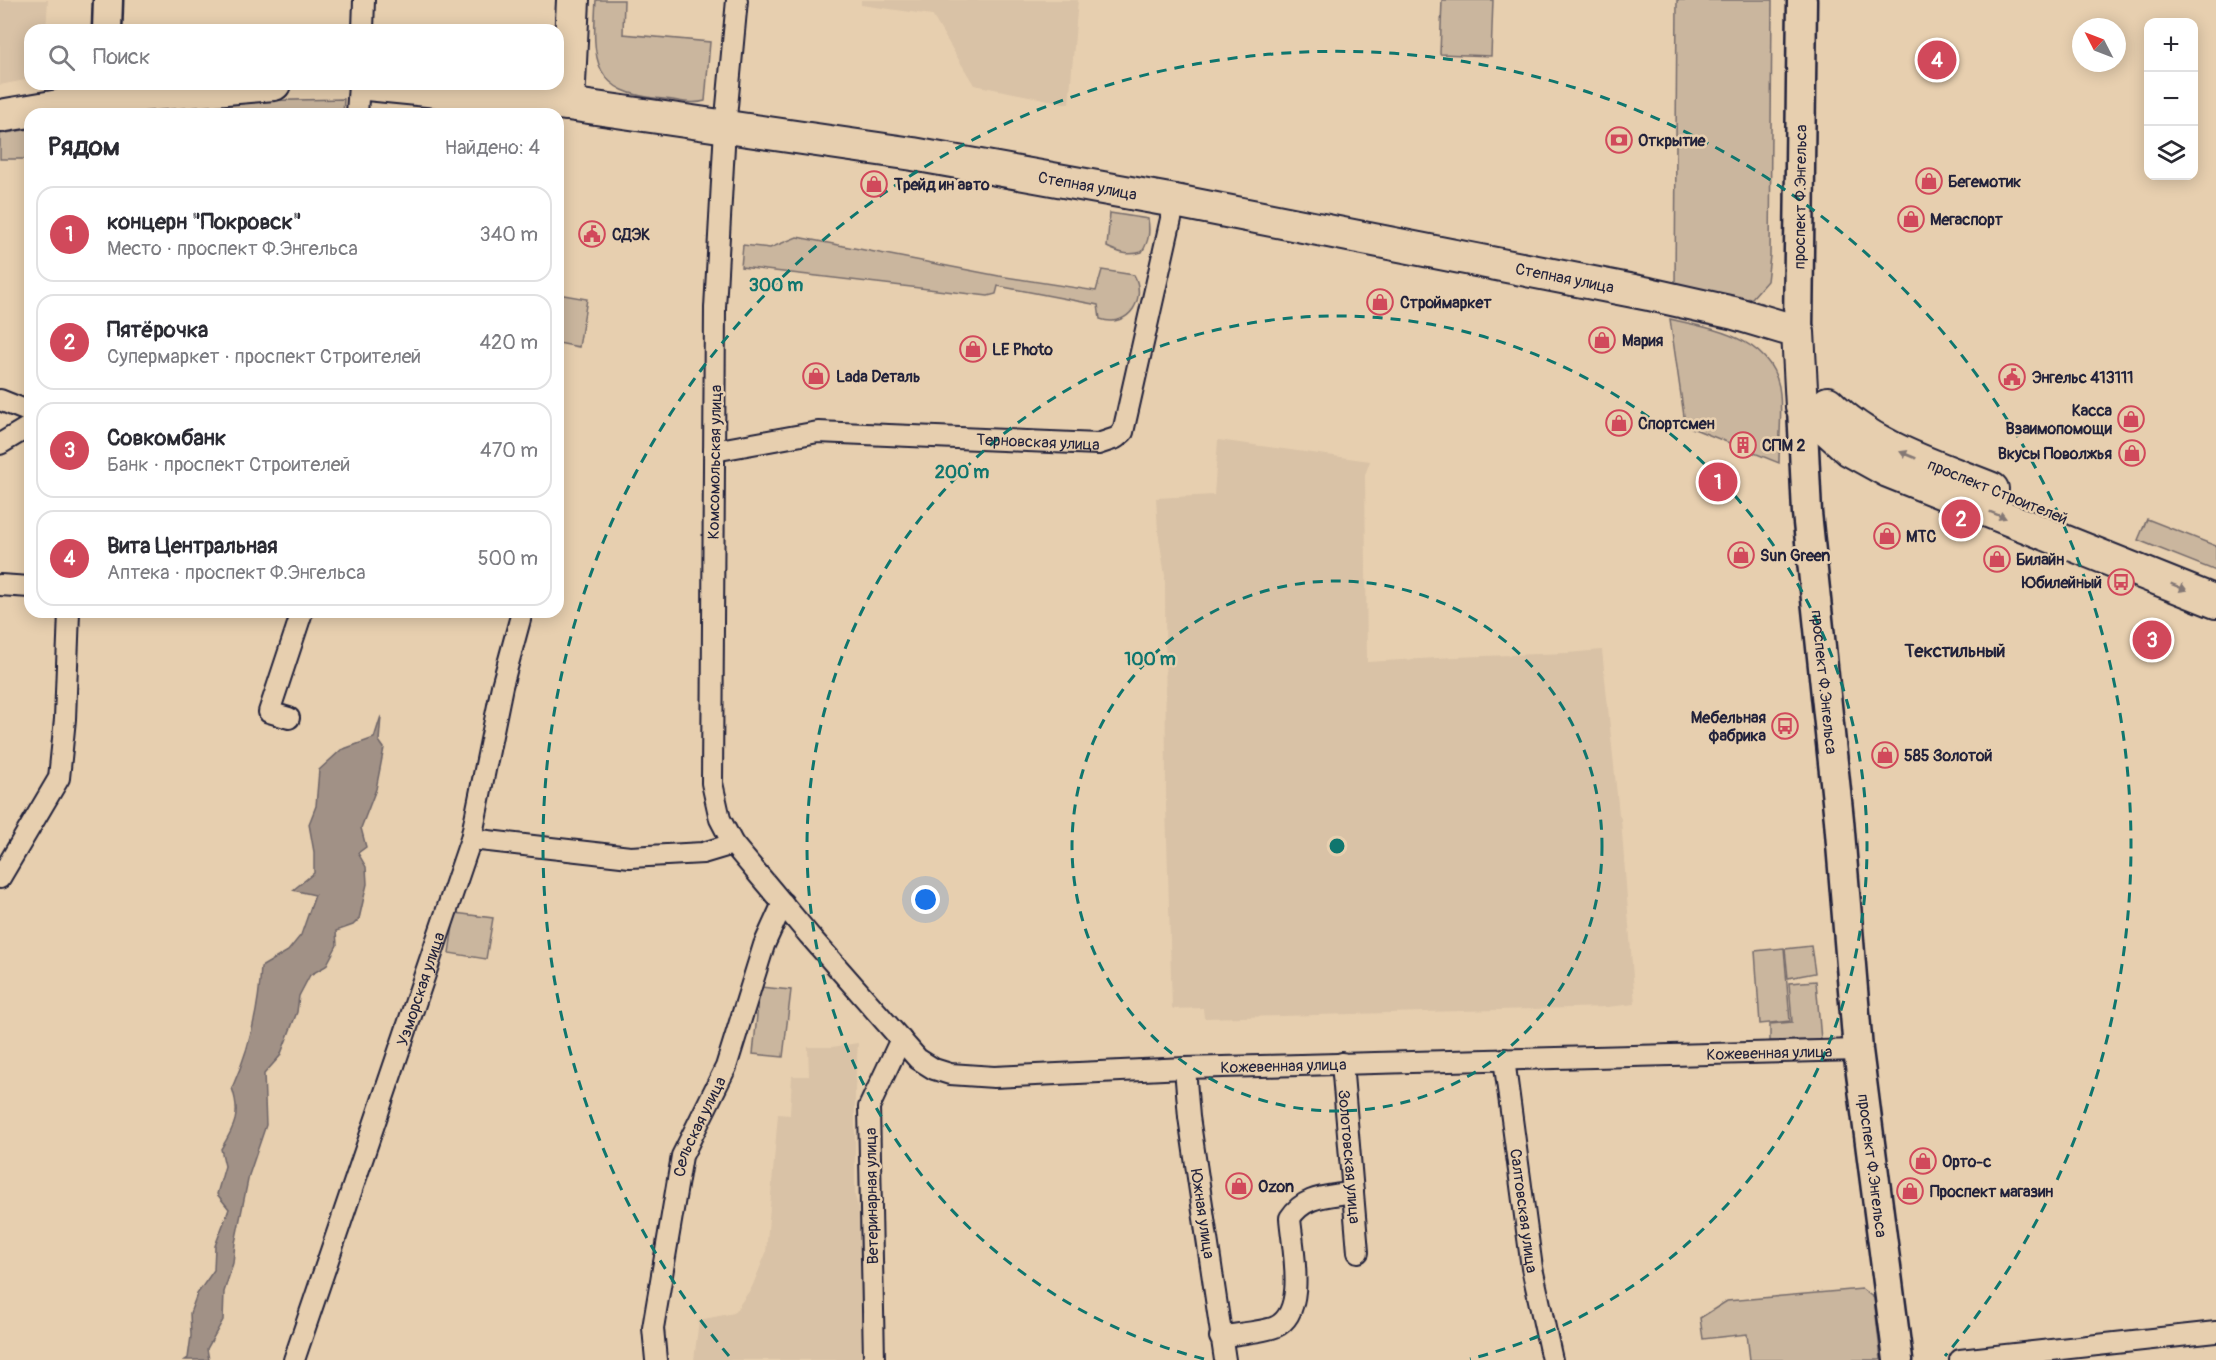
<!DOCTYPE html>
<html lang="ru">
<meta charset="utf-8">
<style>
:root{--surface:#fff;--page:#f7f7f7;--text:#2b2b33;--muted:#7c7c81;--line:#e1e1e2;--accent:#d1495b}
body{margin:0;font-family:Pangolin,sans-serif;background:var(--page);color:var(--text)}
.controls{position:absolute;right:18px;top:18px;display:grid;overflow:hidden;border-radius:12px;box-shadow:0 3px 15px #0003}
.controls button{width:54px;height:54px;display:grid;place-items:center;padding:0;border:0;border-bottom:2px solid var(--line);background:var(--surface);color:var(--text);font:30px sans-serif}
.compass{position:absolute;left:2072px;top:18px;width:54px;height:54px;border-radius:50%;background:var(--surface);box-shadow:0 3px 15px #0003;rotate:312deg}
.you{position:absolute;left:926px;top:900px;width:21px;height:21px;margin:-15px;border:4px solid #fff;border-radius:50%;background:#1a73e8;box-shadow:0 0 0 9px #1a73e833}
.badge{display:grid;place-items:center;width:39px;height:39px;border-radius:50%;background:var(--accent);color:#fff;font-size:20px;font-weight:700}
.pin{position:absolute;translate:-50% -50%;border:3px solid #fff;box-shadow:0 2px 6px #0006}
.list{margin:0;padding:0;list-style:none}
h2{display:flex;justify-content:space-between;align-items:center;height:78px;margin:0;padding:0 24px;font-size:26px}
h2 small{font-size:20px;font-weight:400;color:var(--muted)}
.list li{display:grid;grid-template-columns:39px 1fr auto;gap:18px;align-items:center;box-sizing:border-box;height:96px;margin:0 12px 12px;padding:0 12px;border:2px solid var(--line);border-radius:18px}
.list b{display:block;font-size:22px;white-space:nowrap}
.list p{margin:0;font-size:20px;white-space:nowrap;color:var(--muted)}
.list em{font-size:20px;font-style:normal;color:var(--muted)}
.icon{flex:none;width:33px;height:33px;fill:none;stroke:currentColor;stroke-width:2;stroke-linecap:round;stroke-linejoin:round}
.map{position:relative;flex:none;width:2216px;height:1360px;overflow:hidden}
.search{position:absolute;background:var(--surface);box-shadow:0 3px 15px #0003;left:24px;top:24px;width:540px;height:66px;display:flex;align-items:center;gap:15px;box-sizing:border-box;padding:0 21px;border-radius:18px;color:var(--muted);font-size:22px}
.panel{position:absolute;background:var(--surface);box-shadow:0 3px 15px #0003;left:24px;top:108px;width:540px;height:510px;border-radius:18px}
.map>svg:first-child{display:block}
</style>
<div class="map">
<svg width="2216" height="1360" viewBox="0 0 2216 1360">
<rect width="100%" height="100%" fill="#e7cfaf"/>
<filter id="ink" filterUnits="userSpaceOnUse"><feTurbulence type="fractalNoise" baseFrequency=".0167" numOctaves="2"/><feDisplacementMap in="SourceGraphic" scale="12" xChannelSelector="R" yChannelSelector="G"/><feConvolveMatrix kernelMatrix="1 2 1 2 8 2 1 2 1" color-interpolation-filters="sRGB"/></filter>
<g filter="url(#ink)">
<!-- built -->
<g fill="#d9c2a6">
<path d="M 0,0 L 48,0 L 46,30 L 30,30 L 30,79 L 0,85 Z"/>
<path d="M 861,0 L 1078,0 L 1069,104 L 974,85 L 932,15 L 861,5 Z"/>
<path d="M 1218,440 L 1370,461 L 1365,475 L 1367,662 L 1455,657 L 1567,653 L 1602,650 L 1619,814 L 1621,819 L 1635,1004 L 1607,1007 L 1204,1018 L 1203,1008 L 1172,1009 L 1166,805 L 1165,576 L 1158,531 L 1156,498 L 1214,495 Z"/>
<path d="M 858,1043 L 855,1088 L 855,1196 L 862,1220 L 861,1360 L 694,1360 L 699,1320 L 734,1313 L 752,1287 L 766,1253 L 778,1114 L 790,1115 L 792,1076 L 809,1076 L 808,1047 L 832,1047 Z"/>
</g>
<!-- green -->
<g fill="#cab69e" stroke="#766c6c" stroke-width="1.5">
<path d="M 596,0 L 624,0 L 623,34 L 710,42 L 705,101 C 691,105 678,100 664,99 C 592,94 592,61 596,0 Z"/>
<path d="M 1442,0 L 1493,0 L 1491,56 L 1440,54 Z"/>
<path d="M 1677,0 L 1772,0 L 1770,256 L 1767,281 L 1752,298 L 1732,301 L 1675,288 Z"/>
<path d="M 344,99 L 343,114 L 132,114 L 242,101 Z"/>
<path d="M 30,129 L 30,159 L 0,159 L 0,134 Z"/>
<path d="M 1110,213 L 1148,219 C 1150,232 1149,241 1142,252 C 1129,256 1119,253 1107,247 Z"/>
<path d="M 797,237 L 999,276 L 1096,291 L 1102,270 L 1134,275 C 1147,297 1130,329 1100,319 L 1098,305 L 998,286 L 996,294 L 988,296 L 741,267 L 743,245 L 770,248 Z"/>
<path d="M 558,294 L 587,299 L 579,347 L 558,343 Z"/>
<path d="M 1670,319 C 1713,329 1775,338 1780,394 C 1782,416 1779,440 1779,463 L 1692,428 L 1685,423 Z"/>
<path d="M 2147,519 L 2216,546 L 2216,571 L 2138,540 Z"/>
<path d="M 455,913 L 493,918 L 486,959 L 449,953 Z"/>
<path d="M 1811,946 L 1815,973 L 1788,978 L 1785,949 Z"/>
<path d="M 1784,948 L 1790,1021 L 1760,1024 L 1755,951 Z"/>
<path d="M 1816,981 L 1821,1040 L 1770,1041 L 1770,1024 L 1792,1022 L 1789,983 Z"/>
<path d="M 760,987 L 791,990 L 783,1057 L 753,1054 Z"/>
<path d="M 1862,1289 L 1874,1298 L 1881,1360 L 1750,1360 L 1747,1334 L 1703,1339 L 1700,1318 L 1727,1301 Z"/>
</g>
<!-- water -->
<path fill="#a19186" stroke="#6e6568" stroke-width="1.5" d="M 381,716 L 379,741 L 384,748 L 376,789 L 361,828 L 366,847 L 358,853 L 366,867 L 367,884 L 359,919 L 353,925 L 336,931 L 337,945 L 326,966 L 310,975 L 299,996 L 297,1012 L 280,1056 L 264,1074 L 266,1125 L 249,1175 L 235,1243 L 233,1263 L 224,1292 L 223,1320 L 207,1349 L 209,1360 L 185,1360 L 188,1358 L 191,1336 L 190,1313 L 197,1294 L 214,1270 L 215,1246 L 229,1209 L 217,1194 L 225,1166 L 221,1149 C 235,1126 241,1114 232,1088 C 249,1050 259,1008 261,967 L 288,951 L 301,935 L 315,895 L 293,890 L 314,873 L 314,852 L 309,824 L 316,806 L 319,770 L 341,750 L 374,738 Z"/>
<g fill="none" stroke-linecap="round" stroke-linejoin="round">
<!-- street casing -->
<g stroke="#22223b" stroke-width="24">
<g id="street">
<path id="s1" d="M 737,0 L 725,128 L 715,308 L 712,783 L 720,819 L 733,844 L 809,935 L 918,1059 L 934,1069 L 950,1074 L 994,1077 L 1185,1068 L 1858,1050"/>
<path d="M 363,30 L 364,0"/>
<path d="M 357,114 L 359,84"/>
<path d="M 0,400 L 30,412"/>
<path d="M 0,444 L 30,426"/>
<path id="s2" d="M 714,451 L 818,432 L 1098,444 L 1116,438 L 1123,432 L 1175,201"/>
<path d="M 0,585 L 30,587"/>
<path d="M 289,718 L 269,712 L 302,612"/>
<path d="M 471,839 L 630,857 L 703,853 L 733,844"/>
<path d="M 0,878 L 59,778 L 65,719 L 69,612"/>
<path id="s3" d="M 1504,1059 L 1532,1268 L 1552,1360"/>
<path id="s4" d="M 1342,1063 L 1358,1252"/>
<path id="s5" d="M 1185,1068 L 1189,1117 L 1225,1360"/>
<path d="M 1220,1337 C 1234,1334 1263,1332 1275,1327 C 1308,1313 1292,1246 1290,1218 C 1305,1195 1327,1197 1353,1192"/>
<path id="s6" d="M 294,1360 L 471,839 L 502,686 L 522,612"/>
<path id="s7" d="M 656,1360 L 653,1328 L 682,1156 L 726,1067 L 764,945 L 783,903"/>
<path d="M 874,1360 L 869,1107 L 901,1039"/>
<path d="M 1960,1360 L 2216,1332"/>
</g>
</g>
<!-- secondary casing -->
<g stroke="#22223b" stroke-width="33">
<g id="secondary">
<path d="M 107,30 L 108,0"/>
<path id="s8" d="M 1798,332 L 1802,0"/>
<path id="s9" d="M 1802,407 L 1807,513 L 1839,820 L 1858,1050 L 1898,1360"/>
</g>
</g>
<!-- primary casing -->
<g stroke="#22223b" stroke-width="36">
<g id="primary">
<path id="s10" d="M 367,84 L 568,104 L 913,154 L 1175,201 L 1649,294 L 1734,313 L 1798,332 L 1802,407 L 1850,450 L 1888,471 L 2216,602"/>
<path d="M 568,104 L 573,0"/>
<path d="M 0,116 L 106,98 L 274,84"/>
<path d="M 1828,403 C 1872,448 1935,466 1992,489"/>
</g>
</g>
<!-- street -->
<use href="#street" stroke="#e7cfaf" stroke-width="20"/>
<!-- secondary -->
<use href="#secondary" stroke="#e7cfaf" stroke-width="28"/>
<!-- primary -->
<use href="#primary" stroke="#e7cfaf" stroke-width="32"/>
</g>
<!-- one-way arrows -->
<defs><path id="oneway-solid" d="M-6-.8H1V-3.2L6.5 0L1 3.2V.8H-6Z" transform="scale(1.5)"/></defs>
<g fill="#847875">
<use href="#oneway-solid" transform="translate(1908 455) rotate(-158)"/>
<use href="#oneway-solid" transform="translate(1998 515) rotate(22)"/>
<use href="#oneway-solid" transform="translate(2179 587) rotate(22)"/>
</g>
</g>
<!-- distance rings -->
<g fill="none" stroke="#0f766e" stroke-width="3" stroke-dasharray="10 8">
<circle cx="1337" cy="846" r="265"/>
<path d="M1204 1359A530 530 0 1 1 1470 1359"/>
<path d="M729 1356A794 794 0 1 1 1945 1356"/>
</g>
<!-- icons -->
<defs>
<g id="bank-ring" transform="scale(1.35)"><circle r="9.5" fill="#e7cfaf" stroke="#d1495b" stroke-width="1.5"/><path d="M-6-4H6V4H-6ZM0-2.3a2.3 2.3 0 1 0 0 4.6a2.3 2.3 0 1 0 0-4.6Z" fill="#d1495b"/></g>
<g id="shop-ring" transform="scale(1.35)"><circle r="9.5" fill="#e7cfaf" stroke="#d1495b" stroke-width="1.5"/><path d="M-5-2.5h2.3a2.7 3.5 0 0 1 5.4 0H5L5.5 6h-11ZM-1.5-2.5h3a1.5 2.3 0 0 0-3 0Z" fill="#d1495b"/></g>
<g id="civic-ring" transform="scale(1.35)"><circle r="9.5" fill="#e7cfaf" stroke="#d1495b" stroke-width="1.5"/><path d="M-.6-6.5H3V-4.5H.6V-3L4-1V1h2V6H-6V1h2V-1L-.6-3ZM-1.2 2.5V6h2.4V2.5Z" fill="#d1495b"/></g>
<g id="building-ring" transform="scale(1.35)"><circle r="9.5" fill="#e7cfaf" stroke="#d1495b" stroke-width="1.5"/><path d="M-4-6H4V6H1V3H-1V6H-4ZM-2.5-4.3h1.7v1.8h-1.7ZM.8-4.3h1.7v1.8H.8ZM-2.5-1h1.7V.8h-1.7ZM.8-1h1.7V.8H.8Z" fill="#d1495b"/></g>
<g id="bus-ring" transform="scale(1.35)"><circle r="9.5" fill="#e7cfaf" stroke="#d1495b" stroke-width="1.5"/><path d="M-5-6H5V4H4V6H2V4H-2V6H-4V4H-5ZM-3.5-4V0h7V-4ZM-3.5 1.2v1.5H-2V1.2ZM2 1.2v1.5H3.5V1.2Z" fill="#d1495b"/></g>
</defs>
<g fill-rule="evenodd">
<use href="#bank-ring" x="1619" y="140"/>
<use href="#shop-ring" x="1929" y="181"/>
<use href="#shop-ring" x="874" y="184"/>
<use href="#shop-ring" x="1911" y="219"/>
<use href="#civic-ring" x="592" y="234"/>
<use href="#shop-ring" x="1380" y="302"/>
<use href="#shop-ring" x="1602" y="340"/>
<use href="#shop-ring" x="973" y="349"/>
<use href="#shop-ring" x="816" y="376"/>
<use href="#civic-ring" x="2012" y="377"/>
<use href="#shop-ring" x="2131" y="419"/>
<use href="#shop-ring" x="1619" y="423"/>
<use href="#building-ring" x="1743" y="445"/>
<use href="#shop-ring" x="2132" y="453"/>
<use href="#shop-ring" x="1887" y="536"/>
<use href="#shop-ring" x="1741" y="555"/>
<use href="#shop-ring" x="1997" y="559"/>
<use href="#bus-ring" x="2121" y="582"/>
<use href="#bus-ring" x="1785" y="726"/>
<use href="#shop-ring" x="1885" y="755"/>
<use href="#shop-ring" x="1923" y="1161"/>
<use href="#shop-ring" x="1239" y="1186"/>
<use href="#shop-ring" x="1910" y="1191"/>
</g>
<g text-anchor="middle" stroke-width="5" stroke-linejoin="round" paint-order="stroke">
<!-- poi labels -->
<g font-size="16" font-weight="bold" fill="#22223b" stroke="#e7cfaf" text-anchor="start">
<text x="1638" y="146">Открытие</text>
<text x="1948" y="187">Бегемотик</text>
<text x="894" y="190">Трейд ин авто</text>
<text x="1930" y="225">Мегаспорт</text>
<text x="612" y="240">СДЭК</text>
<text x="1400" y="308">Строймаркет</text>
<text x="1622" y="346">Мария</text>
<text x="992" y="355">LE Photo</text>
<text x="836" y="382">Lada Dеталь</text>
<text x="2032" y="383">Энгельс 413111</text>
<text x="2112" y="416" text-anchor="end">Касса<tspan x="2112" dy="18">Взаимопомощи</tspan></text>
<text x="1638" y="429">Спортсмен</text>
<text x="1762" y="451">СПМ 2</text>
<text x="2112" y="459" text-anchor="end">Вкусы Поволжья</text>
<text x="1906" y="542">МТС</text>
<text x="1760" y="561">Sun Green</text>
<text x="2016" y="565">Билайн</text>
<text x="2102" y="588" text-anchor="end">Юбилейный</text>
<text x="1766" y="723" text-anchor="end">Мебельная<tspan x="1766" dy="18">фабрика</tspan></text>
<text x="1904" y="761">585 Золотой</text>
<text x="1942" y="1167">Орто-с</text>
<text x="1258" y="1192">Ozon</text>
<text x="1930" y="1197">Проспект магазин</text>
</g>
<!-- street labels -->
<g font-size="16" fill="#22223b" stroke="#e7cfaf">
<text dy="6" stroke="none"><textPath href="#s10" startOffset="728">Степная улица</textPath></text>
<text dy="6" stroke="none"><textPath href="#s8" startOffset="135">проспект Ф.Энгельса</textPath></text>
<text dy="6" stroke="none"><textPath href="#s10" startOffset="1214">Степная улица</textPath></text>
<text dy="6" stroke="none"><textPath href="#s2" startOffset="326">Терновская улица</textPath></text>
<text transform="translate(714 462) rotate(-89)" y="6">Комсомольская улица</text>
<text transform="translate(1998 491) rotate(22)" y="6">проспект Строителей</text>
<text dy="6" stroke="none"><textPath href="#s9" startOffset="276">проспект Ф.Энгельса</textPath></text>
<text dy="6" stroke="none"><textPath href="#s6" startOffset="392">Узморская улица</textPath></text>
<text dy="6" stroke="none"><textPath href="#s1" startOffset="1988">Кожевенная улица</textPath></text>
<text dy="6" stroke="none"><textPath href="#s1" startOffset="1502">Кожевенная улица</textPath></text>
<text dy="6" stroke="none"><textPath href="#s7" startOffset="240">Сельская улица</textPath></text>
<text dy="6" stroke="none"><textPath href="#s4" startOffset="94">Золотовская улица</textPath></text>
<text dy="6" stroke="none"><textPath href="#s9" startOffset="762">проспект Ф.Энгельса</textPath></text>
<text transform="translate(871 1196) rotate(-91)" y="6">Ветеринарная улица</text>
<text dy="6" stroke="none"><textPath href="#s3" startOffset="153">Салтовская улица</textPath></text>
<text dy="6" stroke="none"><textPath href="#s5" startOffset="147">Южная улица</textPath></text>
</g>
<!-- neighbourhood labels -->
<g font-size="18" font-weight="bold" fill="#22223b" stroke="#e7cfaf">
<text x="1955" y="657">Текстильный</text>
</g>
</g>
<circle cx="1337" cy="846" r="9" fill="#0f766e" stroke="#e7cfaf" stroke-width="3"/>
<g font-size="18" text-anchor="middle" font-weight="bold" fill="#0f766e" stroke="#e7cfaf" stroke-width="5" stroke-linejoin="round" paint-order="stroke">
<text x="776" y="291">300 m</text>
<text x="962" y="478">200 m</text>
<text x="1150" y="665">100 m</text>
</g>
</svg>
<div class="controls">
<button>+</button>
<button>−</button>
<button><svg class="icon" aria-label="layers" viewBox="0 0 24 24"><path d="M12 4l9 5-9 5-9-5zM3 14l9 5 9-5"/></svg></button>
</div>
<svg class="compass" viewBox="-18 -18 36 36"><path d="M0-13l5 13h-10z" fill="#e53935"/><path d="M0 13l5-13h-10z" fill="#7c7c81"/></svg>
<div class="you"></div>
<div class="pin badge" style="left:1718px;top:482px">1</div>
<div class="pin badge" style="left:1961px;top:519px">2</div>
<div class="pin badge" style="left:2152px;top:640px">3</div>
<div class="pin badge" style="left:1937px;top:60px">4</div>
<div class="search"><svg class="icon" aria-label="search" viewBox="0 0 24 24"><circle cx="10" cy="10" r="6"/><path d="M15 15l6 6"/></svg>Поиск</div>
<section class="panel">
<h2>Рядом<small>Найдено: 4</small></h2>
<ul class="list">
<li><span class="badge">1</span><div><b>концерн &quot;Покровск&quot;</b><p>Место · проспект Ф.Энгельса</p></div><em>340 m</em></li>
<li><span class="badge">2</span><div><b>Пятёрочка</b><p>Супермаркет · проспект Строителей</p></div><em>420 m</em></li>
<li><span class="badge">3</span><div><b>Совкомбанк</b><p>Банк · проспект Строителей</p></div><em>470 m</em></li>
<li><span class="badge">4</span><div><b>Вита Центральная</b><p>Аптека · проспект Ф.Энгельса</p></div><em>500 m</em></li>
</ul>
</section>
</div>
